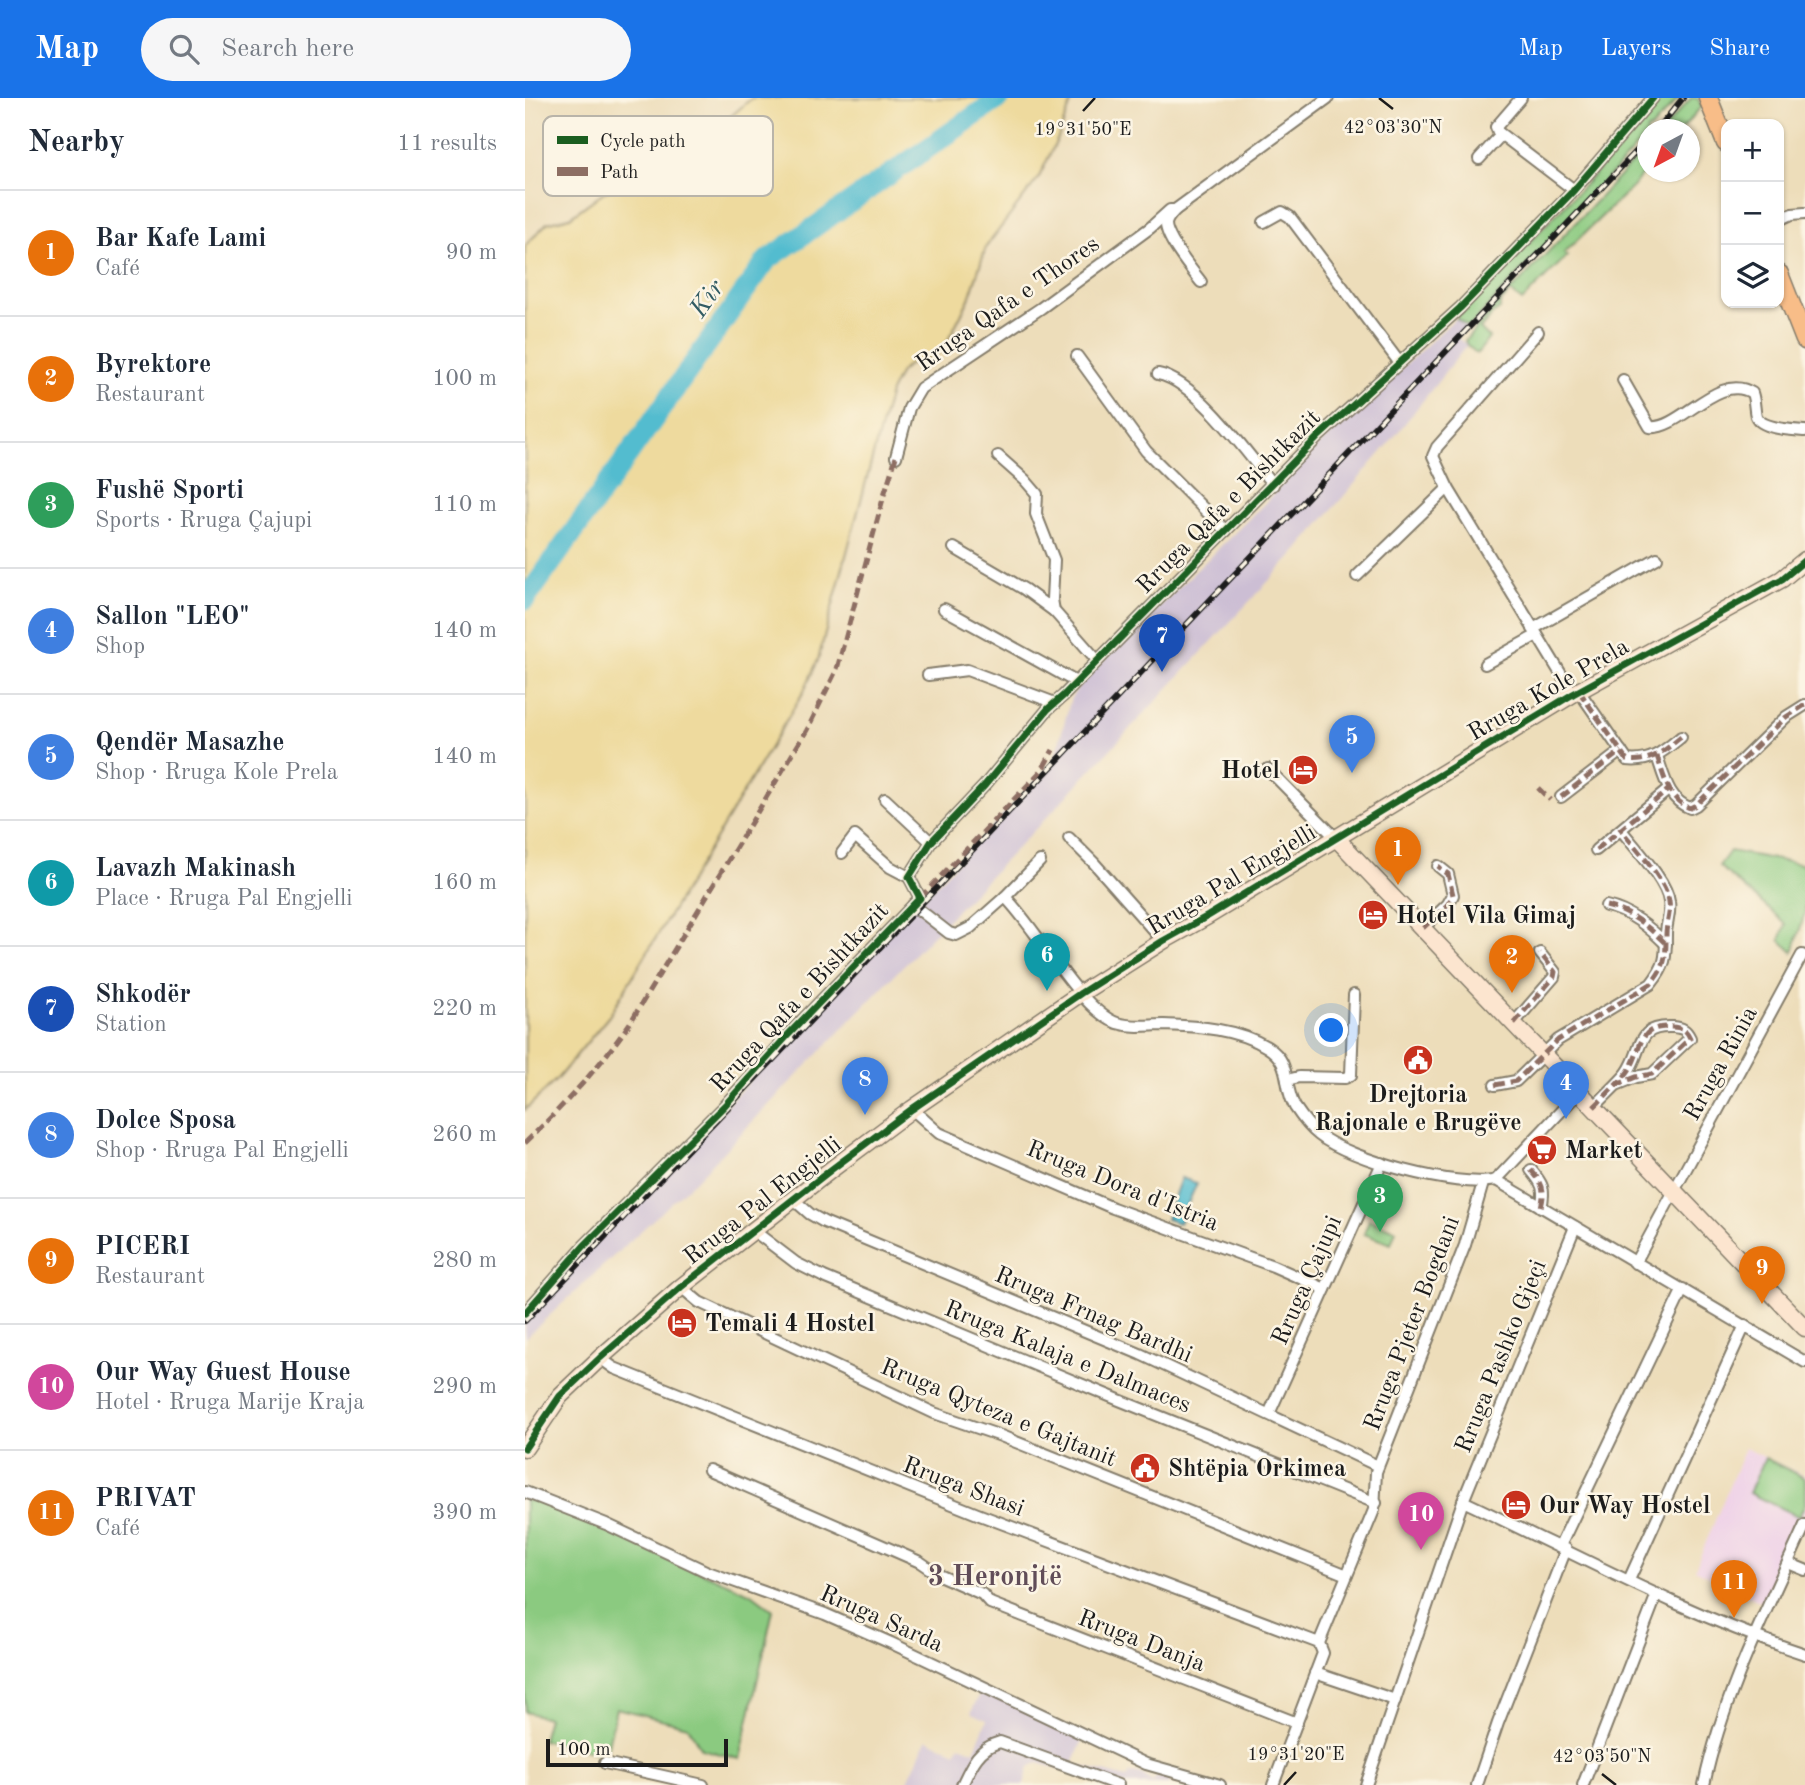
<!DOCTYPE html>
<meta charset="utf-8">
<style>
:root{--surface:#fff;--page:#f6f6f7;--text:#1f2937;--muted:#747a83;--line:#e0e1e3;--accent:#1a73e8}
body{margin:0;font-family:"Old Standard TT",serif;background:var(--page);color:var(--text)}
.controls{position:absolute;right:21px;top:21px;display:grid;overflow:hidden;border-radius:14px;box-shadow:0 2px 5px #0004}
.controls button{width:63px;height:63px;display:grid;place-items:center;padding:0;border:0;border-bottom:2px solid var(--line);background:var(--surface);color:var(--text);font:35px sans-serif}
.compass{position:absolute;left:1112px;top:21px;width:63px;height:63px;border-radius:50%;background:var(--surface);box-shadow:0 2px 5px #0004;rotate:221deg}
.scale{position:absolute;left:21px;bottom:18px;width:182px;box-sizing:border-box;padding-left:7px;border:4px solid #1c1c1c;border-top:0;font-size:19px;line-height:24px;white-space:nowrap;color:#1c1c1c;-webkit-text-stroke:5px #fcf5e5;paint-order:stroke}
.you{position:absolute;left:807px;top:933px;width:24px;height:24px;margin:-18px;border:5px solid #fff;border-radius:50%;background:#1a73e8;box-shadow:0 0 0 10px #1a73e833}
.badge{display:grid;place-items:center;width:46px;height:46px;border-radius:50%;background:var(--accent);color:#fff;font-size:23px;font-weight:700}
.pin{position:absolute;translate:-50% -58px;filter:drop-shadow(0 2px 4px #0008)}
.pin::after{content:'';position:absolute;top:37px;width:24px;height:21px;background:inherit;clip-path:polygon(0 0,100% 0,50% 100%)}
.list{margin:0;padding:0;list-style:none}
h2{display:flex;justify-content:space-between;align-items:center;height:91px;margin:0;padding:0 28px;font-size:30px}
h2 small{font-size:23px;font-weight:400;color:var(--muted)}
.list li{display:grid;grid-template-columns:46px 1fr auto;gap:21px;align-items:center;box-sizing:border-box;height:126px;padding:0 28px;border-top:2px solid var(--line)}
.list b{display:block;font-size:26px;white-space:nowrap}
.list p{margin:0;font-size:23px;white-space:nowrap;color:var(--muted)}
.list em{font-size:23px;font-style:normal;color:var(--muted)}
.icon{flex:none;width:38px;height:38px;fill:none;stroke:currentColor;stroke-width:2;stroke-linecap:round;stroke-linejoin:round}
.map{position:relative;flex:none;width:1280px;height:1687px;overflow:hidden}
header{display:flex;align-items:center;gap:42px;box-sizing:border-box;height:98px;padding:0 35px;background:var(--accent);color:#fff}
header strong{font-size:33px}
nav{display:flex;gap:38px;margin-inline-start:auto;font-size:24px}
.search{width:490px;height:63px;background:var(--page);display:flex;align-items:center;gap:18px;box-sizing:border-box;padding:0 24px;border-radius:38px;color:var(--muted);font-size:26px}
main{display:flex}
aside{flex:1;background:var(--surface)}
.map>svg:first-child{display:block}
</style>
<header>
<strong>Map</strong>
<div class="search"><svg class="icon" aria-label="search" viewBox="0 0 24 24"><circle cx="10" cy="10" r="6"/><path d="M15 15l6 6"/></svg>Search here</div>
<nav><a>Map</a><a>Layers</a><a>Share</a></nav>
</header>
<main>
<aside>
<h2>Nearby<small>11 results</small></h2>
<ul class="list">
<li><span class="badge" style="background:#e8710a">1</span><div><b>Bar Kafe Lami</b><p>Café</p></div><em>90 m</em></li>
<li><span class="badge" style="background:#e8710a">2</span><div><b>Byrektore</b><p>Restaurant</p></div><em>100 m</em></li>
<li><span class="badge" style="background:#2e9e5b">3</span><div><b>Fushë Sporti</b><p>Sports · Rruga Çajupi</p></div><em>110 m</em></li>
<li><span class="badge" style="background:#3f7fe0">4</span><div><b>Sallon &quot;LEO&quot;</b><p>Shop</p></div><em>140 m</em></li>
<li><span class="badge" style="background:#3f7fe0">5</span><div><b>Qendër Masazhe</b><p>Shop · Rruga Kole Prela</p></div><em>140 m</em></li>
<li><span class="badge" style="background:#0f9aa8">6</span><div><b>Lavazh Makinash</b><p>Place · Rruga Pal Engjelli</p></div><em>160 m</em></li>
<li><span class="badge" style="background:#1a4fb4">7</span><div><b>Shkodër</b><p>Station</p></div><em>220 m</em></li>
<li><span class="badge" style="background:#3f7fe0">8</span><div><b>Dolce Sposa</b><p>Shop · Rruga Pal Engjelli</p></div><em>260 m</em></li>
<li><span class="badge" style="background:#e8710a">9</span><div><b>PICERI</b><p>Restaurant</p></div><em>280 m</em></li>
<li><span class="badge" style="background:#d1479c">10</span><div><b>Our Way Guest House</b><p>Hotel · Rruga Marije Kraja</p></div><em>290 m</em></li>
<li><span class="badge" style="background:#e8710a">11</span><div><b>PRIVAT</b><p>Café</p></div><em>390 m</em></li>
</ul>
</aside>
<div class="map">
<svg width="1280" height="1687" viewBox="0 0 1280 1687">
<rect width="100%" height="100%" fill="#fcf5e5"/>
<filter id="ink" filterUnits="userSpaceOnUse"><feTurbulence type="fractalNoise" baseFrequency=".0143" numOctaves="2"/><feDisplacementMap in="SourceGraphic" scale="14" xChannelSelector="R" yChannelSelector="G"/><feConvolveMatrix kernelMatrix="1 2 1 2 8 2 1 2 1" color-interpolation-filters="sRGB"/></filter>
<filter id="wash" filterUnits="userSpaceOnUse"><feTurbulence type="fractalNoise" baseFrequency=".00686" numOctaves="4" result="noise"/><feDisplacementMap in="SourceGraphic" scale="28" xChannelSelector="R" yChannelSelector="G"/><feGaussianBlur stdDeviation="1.57" result="paint"/><feColorMatrix in="noise" values="0 0 0 0 0 0 0 0 0 0 0 0 0 0 0 0 0 1.4 0 .05"/><feComposite in="paint" operator="in"/></filter>
<g filter="url(#wash)">
<rect width="100%" height="100%" fill="#edddba"/>
<!-- built -->
<path fill="#eed0e8" d="M 1220,1350 L 1280,1378 L 1280,1413 L 1238,1505 L 1170,1471 Z"/>
<!-- industrial -->
<g fill="#ccbed4">
<path d="M 931,220 L 942,230 L 932,240 L 942,247 L 862,348 L 768,457 L 521,720 L 172,1081 L 0,1240 L 0,1219 L 529,663 L 546,600 L 558,583 L 739,406 L 785,355 Z"/>
<path d="M 457,1591 L 559,1639 L 548,1666 L 602,1680 L 605,1675 L 615,1676 L 628,1684 L 631,1679 L 637,1678 L 638,1675 L 643,1677 L 644,1687 L 583,1687 L 565,1680 L 513,1665 L 504,1669 L 499,1687 L 381,1687 L 402,1641 L 431,1654 L 435,1647 L 449,1653 L 462,1622 L 446,1615 Z"/>
</g>
<!-- green -->
<g fill="#8bca80" stroke="#54734e" stroke-width="2">
<path d="M 1135,0 L 1154,0 L 1126,31 L 1122,32 L 1122,36 L 1105,56 L 944,229 L 931,220 L 1068,78 Z"/>
<path d="M 1166,0 L 1172,0 L 1177,8 L 1157,31 L 1138,32 Z"/>
<path d="M 1122,49 L 1122,70 L 1108,88 L 1039,155 L 1042,158 L 997,203 L 986,194 L 975,205 L 975,211 L 969,215 L 955,231 L 964,240 L 952,256 L 942,247 L 940,243 L 986,190 L 989,190 Z"/>
<path d="M 1205,753 L 1280,767 L 1280,815 L 1268,854 L 1255,842 L 1261,826 L 1194,768 Z"/>
<path d="M 844,1122 L 871,1132 L 866,1146 L 839,1136 Z"/>
<path d="M 1240,1360 L 1280,1380 L 1280,1406 L 1274,1419 L 1224,1395 Z"/>
<path d="M 0,1402 L 15,1403 L 227,1496 L 248,1512 L 215,1661 L 176,1651 L 163,1628 L 91,1610 L 81,1657 L 17,1642 L 23,1620 L 0,1614 Z"/>
</g>
<!-- sand -->
<path fill="#eeda9e" stroke="#857b5d" stroke-width="2" d="M 227,0 L 548,0 L 533,40 L 514,79 L 461,149 L 444,201 L 420,248 L 413,255 L 383,267 L 375,274 L 365,294 L 293,562 L 279,593 L 84,918 L 32,981 L 0,1012 L 0,148 L 22,125 L 45,119 L 79,94 L 101,87 L 137,60 L 168,44 L 205,19 Z"/>
<!-- water -->
<path fill="#52bccf" stroke="#376c76" stroke-width="2" d="M 656,1080 L 672,1085 L 654,1125 L 641,1121 Z"/>
<g fill="none" stroke-linecap="round" stroke-linejoin="round">
<!-- river -->
<path stroke="#52bccf" stroke-width="21" d="M 0,502 L 242,162 L 475,0"/>
</g>
</g>
<g filter="url(#ink)">
<g fill="none" stroke-linecap="round" stroke-linejoin="round">
<!-- street casing -->
<g stroke="#847c6b" stroke-width="14">
<g id="street">
<path d="M 996,0 L 971,29 L 973,34 L 1049,92"/>
<path d="M 954,61 L 976,37"/>
<path d="M 1254,122 L 1267,116 L 1280,115"/>
<path d="M 739,124 L 757,114 L 765,119 L 874,264"/>
<path d="M 676,184 C 667,172 641,141 641,126 C 642,120 646,117 650,112 L 803,0"/>
<path d="M 1013,234 L 912,349 L 908,358 L 923,390 L 1048,596"/>
<path d="M 552,258 L 621,353 L 701,433"/>
<path d="M 633,276 C 671,283 723,356 748,387"/>
<path d="M 1098,282 L 1125,329 C 1154,333 1194,273 1227,295 C 1230,303 1229,311 1231,318 C 1236,331 1268,332 1280,333"/>
<path d="M 473,358 L 500,382 L 512,396 L 511,416 L 529,462 L 527,501 L 529,513 L 572,562"/>
<path d="M 371,359 L 384,310 L 396,290 L 516,210 L 625,130 L 645,112 L 650,112"/>
<path d="M 429,450 L 499,491 L 529,513"/>
<path d="M 832,478 L 923,390"/>
<path d="M 419,511 L 551,584"/>
<path d="M 1008,531 L 1132,460"/>
<path d="M 960,566 L 1012,537"/>
<path d="M 403,577 L 442,572 L 530,605"/>
<path d="M 1054,593 L 1102,662 C 1126,665 1139,653 1156,639"/>
<path d="M 1132,658 C 1139,678 1143,702 1165,710 L 1171,707 L 1261,619 L 1280,607"/>
<path d="M 743,671 L 811,740"/>
<path d="M 1036,699 L 1096,653"/>
<path d="M 360,701 L 406,744"/>
<path d="M 544,740 L 569,765 L 638,843"/>
<path d="M 1071,752 L 1143,692"/>
<path d="M 317,755 L 330,738 L 365,769 L 384,779"/>
<path d="M 515,763 L 480,799 C 511,829 555,912 592,925 C 607,930 624,927 639,927 C 673,928 713,931 742,949 C 768,965 757,986 770,1009 C 776,1018 785,1030 794,1037 C 825,1062 933,1091 971,1082 L 1054,994"/>
<path d="M 388,807 L 424,835 L 431,837 L 445,830 L 480,799"/>
<path d="M 1081,808 C 1105,813 1124,829 1141,846"/>
<path d="M 898,830 L 923,806 L 928,797 L 923,776 L 913,768"/>
<path d="M 989,925 L 1029,879 L 1030,874 L 1015,855"/>
<path d="M 762,982 L 774,979 L 820,980 L 826,977 L 829,897"/>
<path d="M 970,987 L 991,983 L 1033,942 L 1126,886 C 1141,867 1141,860 1141,836 C 1141,826 1146,815 1144,804 C 1142,783 1110,750 1097,733"/>
<path d="M 1069,1009 L 1091,987 L 1111,979 L 1127,976 L 1165,940 C 1161,931 1157,930 1148,929 C 1109,927 1119,952 1102,975 C 1099,979 1095,983 1091,987"/>
<path d="M 387,1011 L 414,1035 L 588,1110 L 748,1168 L 800,1191"/>
<path d="M 1006,1072 C 1017,1085 1021,1091 1016,1109"/>
<path d="M 971,1082 L 1280,1264"/>
<path d="M 269,1102 L 285,1116 L 299,1124 L 615,1256 L 853,1368"/>
<path d="M 229,1133 L 271,1165 L 299,1179 L 594,1302 L 851,1405"/>
<path d="M 1110,1165 L 1277,857"/>
<path d="M 156,1189 L 174,1204 L 409,1315 L 476,1338 L 822,1477"/>
<path d="M 0,1215 L 59,1148 L 200,1007 L 263,937 L 395,800 L 384,779 L 406,744 L 460,687 L 523,611 L 538,598 L 793,339 L 935,210 L 1049,92 L 1128,0"/>
<path d="M 75,1260 L 89,1270 L 455,1417 L 794,1545"/>
<path d="M 744,1316 L 857,1065"/>
<path d="M 184,1372 L 395,1464 L 414,1477 L 457,1496 L 465,1505 L 772,1625"/>
<path d="M 0,1394 L 81,1426 L 183,1474 L 300,1516 L 366,1545 L 621,1666 L 695,1687"/>
<path d="M 938,1403 C 1051,1456 1161,1517 1280,1556"/>
<path d="M 1035,1448 L 1158,1191"/>
<path d="M 1263,1465 L 1280,1472"/>
<path d="M 1104,1482 L 1220,1227"/>
<path d="M 790,1575 L 870,1602"/>
<path d="M 80,1665 L 178,1687"/>
<path d="M 437,1687 C 446,1668 453,1650 475,1644 L 593,1687"/>
<path d="M 748,1687 L 798,1555 L 794,1545 L 849,1412 L 851,1374 L 940,1147 L 958,1085"/>
<path d="M 841,1687 L 938,1403 L 1050,1129"/>
<path d="M 952,1687 L 973,1625 L 1041,1451"/>
<path d="M 1058,1687 L 1132,1496"/>
<path d="M 1179,1687 C 1198,1597 1242,1511 1280,1427"/>
</g>
</g>
<!-- secondary casing -->
<g stroke="#847c6b" stroke-width="19">
<g id="secondary">
<path d="M 811,740 L 1280,1230"/>
<path d="M 0,1350 L 35,1298 L 75,1260 L 156,1189 L 307,1071 L 387,1011 L 556,895 L 638,843 L 683,818 L 1048,596 L 1257,481 L 1280,462"/>
</g>
</g>
<!-- primary casing -->
<g stroke="#847c6b" stroke-width="21">
<g id="primary">
<path d="M 1183,0 L 1201,45"/>
<path d="M 1254,176 L 1280,242"/>
</g>
</g>
<!-- street -->
<use href="#street" stroke="#fff" stroke-width="10"/>
<!-- secondary -->
<use href="#secondary" stroke="#fce5cf" stroke-width="16"/>
<!-- primary -->
<use href="#primary" stroke="#f8bd88" stroke-width="18"/>
<!-- rail casing -->
<g stroke="#1c1c1c" stroke-width="6">
<g id="rail">
<path d="M 1132,32 L 1158,0"/>
<path d="M 0,1223 L 1122,42"/>
</g>
</g>
<!-- rail -->
<use href="#rail" stroke="#fcf5e5" stroke-width="3.5" stroke-dasharray="10" stroke-linecap="butt"/>
<!-- quiet -->
<g stroke="#8d6e63" stroke-width="5" stroke-dasharray="10 5" stroke-linecap="butt">
<path d="M 1054,593 L 1102,662 C 1126,665 1139,653 1156,639"/>
<path d="M 1132,658 C 1139,678 1143,702 1165,710 L 1171,707 L 1261,619 L 1280,607"/>
<path d="M 1013,690 L 1025,702"/>
<path d="M 1036,699 L 1096,653"/>
<path d="M 1071,752 L 1143,692"/>
<path d="M 395,800 L 517,672 L 528,652"/>
<path d="M 1081,808 C 1105,813 1124,829 1141,846"/>
<path d="M 898,830 L 923,806 L 928,797 L 923,776 L 913,768"/>
<path d="M 989,925 L 1029,879 L 1030,874 L 1015,855"/>
<path d="M 970,987 L 991,983 L 1033,942 L 1126,886 C 1141,867 1141,860 1141,836 C 1141,826 1146,815 1144,804 C 1142,783 1110,750 1097,733"/>
<path d="M 1069,1009 L 1091,987 L 1111,979 L 1127,976 L 1165,940 C 1161,931 1157,930 1148,929 C 1109,927 1119,952 1102,975 C 1099,979 1095,983 1091,987"/>
<path d="M 0,1045 C 40,1006 73,971 105,925 L 282,632 L 312,571 L 359,397 L 371,359"/>
<path d="M 1006,1072 C 1017,1085 1021,1091 1016,1109"/>
</g>
<!-- cycleway casing -->
<g stroke="#fcf5e5" stroke-width="11">
<g id="cycleway">
<path d="M 0,1215 L 59,1148 L 200,1007 L 263,937 L 395,800 L 384,779 L 406,744 L 460,687 L 523,611 L 538,598 L 793,339 L 935,210 L 1049,92 L 1128,0"/>
<path d="M 0,1350 L 35,1298 L 75,1260 L 156,1189 L 307,1071 L 387,1011 L 556,895 L 638,843 L 683,818 L 1048,596 L 1257,481 L 1280,462"/>
</g>
</g>
<!-- cycleway -->
<use href="#cycleway" stroke="#1b5e20" stroke-width="7"/>
</g>
</g>
<!-- ticks -->
<path fill="none" stroke="#1c1c1c" stroke-width="2.5" d="M 854,0 L 868,11M 558,13 L 570,0M 1077,1676 L 1091,1687M 759,1687 L 771,1674"/>
<!-- icons -->
<defs>
<g id="hotel-disc" transform="scale(1.575)"><circle r="9.5" fill="#c8321e" stroke="#fcf5e5"/><path d="M-6-4.5h1.5V1H6V5H4.5V3h-9V5H-6ZM-4 0a1.8 1.8 0 1 1 3.6 0ZM.5 0V-2.5h3Q6-2.5 6 0Z" fill="#fff"/></g>
<g id="civic-disc" transform="scale(1.575)"><circle r="9.5" fill="#c8321e" stroke="#fcf5e5"/><path d="M-.6-6.5H3V-4.5H.6V-3L4-1V1h2V6H-6V1h2V-1L-.6-3ZM-1.2 2.5V6h2.4V2.5Z" fill="#fff"/></g>
<g id="supermarket-disc" transform="scale(1.575)"><circle r="9.5" fill="#c8321e" stroke="#fcf5e5"/><path d="M-6-5.5h2.5l.6 2H6L4.5 2H-2.5L-4.4-4H-6ZM-1.5 3.2a1.3 1.3 0 1 0 .1 0ZM3 3.2a1.3 1.3 0 1 0 .1 0Z" fill="#fff"/></g>
</defs>
<g fill-rule="evenodd">
<use href="#hotel-disc" x="778" y="672"/>
<use href="#hotel-disc" x="848" y="817"/>
<use href="#civic-disc" x="893" y="962"/>
<use href="#supermarket-disc" x="1017" y="1052"/>
<use href="#hotel-disc" x="157" y="1225"/>
<use href="#civic-disc" x="620" y="1370"/>
<use href="#hotel-disc" x="991" y="1407"/>
</g>
<g text-anchor="middle" stroke-width="5" stroke-linejoin="round" paint-order="stroke">
<!-- street labels -->
<g font-size="24" fill="#1c1c1c" stroke="#fcf5e5">
<text transform="translate(482 205) rotate(-35)" y="8">Rruga Qafa e Thores</text>
<text transform="translate(703 403) rotate(-45)" y="8">Rruga Qafa e Bishtkazit</text>
<text transform="translate(1023 591) rotate(-30)" y="8">Rruga Kole Prela</text>
<text transform="translate(706 781) rotate(-31)" y="8">Rruga Pal Engjelli</text>
<text transform="translate(274 899) rotate(-47)" y="8">Rruga Qafa e Bishtkazit</text>
<text transform="translate(1195 965) rotate(-61)" y="8">Rruga Rinia</text>
<text transform="translate(598 1087) rotate(22)" y="8">Rruga Dora d'Istria</text>
<text transform="translate(237 1102) rotate(-38)" y="8">Rruga Pal Engjelli</text>
<text transform="translate(781 1182) rotate(-66)" y="8">Rruga Çajupi</text>
<text transform="translate(569 1216) rotate(23)" y="8">Rruga Frnag Bardhi</text>
<text transform="translate(886 1225) rotate(-69)" y="8">Rruga Pjeter Bogdani</text>
<text transform="translate(543 1258) rotate(22)" y="8">Rruga Kalaja e Dalmaces</text>
<text transform="translate(975 1258) rotate(-68)" y="8">Rruga Pashko Gjeçi</text>
<text transform="translate(474 1314) rotate(22)" y="8">Rruga Qyteza e Gajtanit</text>
<text transform="translate(439 1388) rotate(21)" y="8">Rruga Shasi</text>
<text transform="translate(357 1520) rotate(24)" y="8">Rruga Sarda</text>
<text transform="translate(617 1542) rotate(21)" y="8">Rruga Danja</text>
</g>
<!-- poi labels -->
<g font-size="24" font-weight="bold" fill="#1c1c1c" stroke="#fcf5e5" text-anchor="start">
<text x="755" y="680" text-anchor="end">Hotel</text>
<text x="871" y="825">Hotel Vila Gimaj</text>
<text x="893" y="1004" text-anchor="middle">Drejtoria<tspan x="893" dy="28">Rajonale e Rrugëve</tspan></text>
<text x="1040" y="1060">Market</text>
<text x="180" y="1233">Temali 4 Hostel</text>
<text x="643" y="1378">Shtëpia Orkimea</text>
<text x="1014" y="1415">Our Way Hostel</text>
</g>
<!-- water labels -->
<g font-size="26" font-style="italic" fill="#325c64" stroke="#fcf5e5">
<text transform="translate(181 200) rotate(-55)" y="9">Kir</text>
</g>
<!-- quarter labels -->
<g font-size="28" font-weight="bold" fill="#614d58" stroke="#fcf5e5">
<text x="470" y="1487">3 Heronjtë</text>
</g>
</g>
<!-- legend -->
<rect x="18" y="18" width="230" height="80" rx="10" fill="#fcf5e5" stroke="#b9b4a9" stroke-width="2"/>
<rect x="32" y="38" width="31" height="8" fill="#1b5e20"/>
<rect x="32" y="69" width="31" height="9" fill="#8d6e63"/>
<g font-size="19" fill="#1c1c1c">
<text x="75" y="49">Cycle path</text>
<text x="75" y="80">Path</text>
</g>
<g font-size="18" text-anchor="middle" fill="#1c1c1c" stroke="#fcf5e5" stroke-width="5" stroke-linejoin="round" paint-order="stroke">
<text x="868" y="35">42°03'30"N</text>
<text x="558" y="37">19°31'50"E</text>
<text x="771" y="1662">19°31'20"E</text>
<text x="1077" y="1664">42°03'50"N</text>
</g>
</svg>
<div class="controls">
<button>+</button>
<button>−</button>
<button><svg class="icon" aria-label="layers" viewBox="0 0 24 24"><path d="M12 4l9 5-9 5-9-5zM3 14l9 5 9-5"/></svg></button>
</div>
<svg class="compass" viewBox="-18 -18 36 36"><path d="M0-13l5 13h-10z" fill="#e53935"/><path d="M0 13l5-13h-10z" fill="#747a83"/></svg>
<div class="scale">100 m</div>
<div class="you"></div>
<div class="pin badge" style="left:873px;top:787px;background:#e8710a">1</div>
<div class="pin badge" style="left:987px;top:895px;background:#e8710a">2</div>
<div class="pin badge" style="left:855px;top:1134px;background:#2e9e5b">3</div>
<div class="pin badge" style="left:1041px;top:1021px;background:#3f7fe0">4</div>
<div class="pin badge" style="left:827px;top:675px;background:#3f7fe0">5</div>
<div class="pin badge" style="left:522px;top:893px;background:#0f9aa8">6</div>
<div class="pin badge" style="left:637px;top:574px;background:#1a4fb4">7</div>
<div class="pin badge" style="left:340px;top:1017px;background:#3f7fe0">8</div>
<div class="pin badge" style="left:1237px;top:1206px;background:#e8710a">9</div>
<div class="pin badge" style="left:896px;top:1452px;background:#d1479c">10</div>
<div class="pin badge" style="left:1209px;top:1520px;background:#e8710a">11</div>
</div>
</main>
